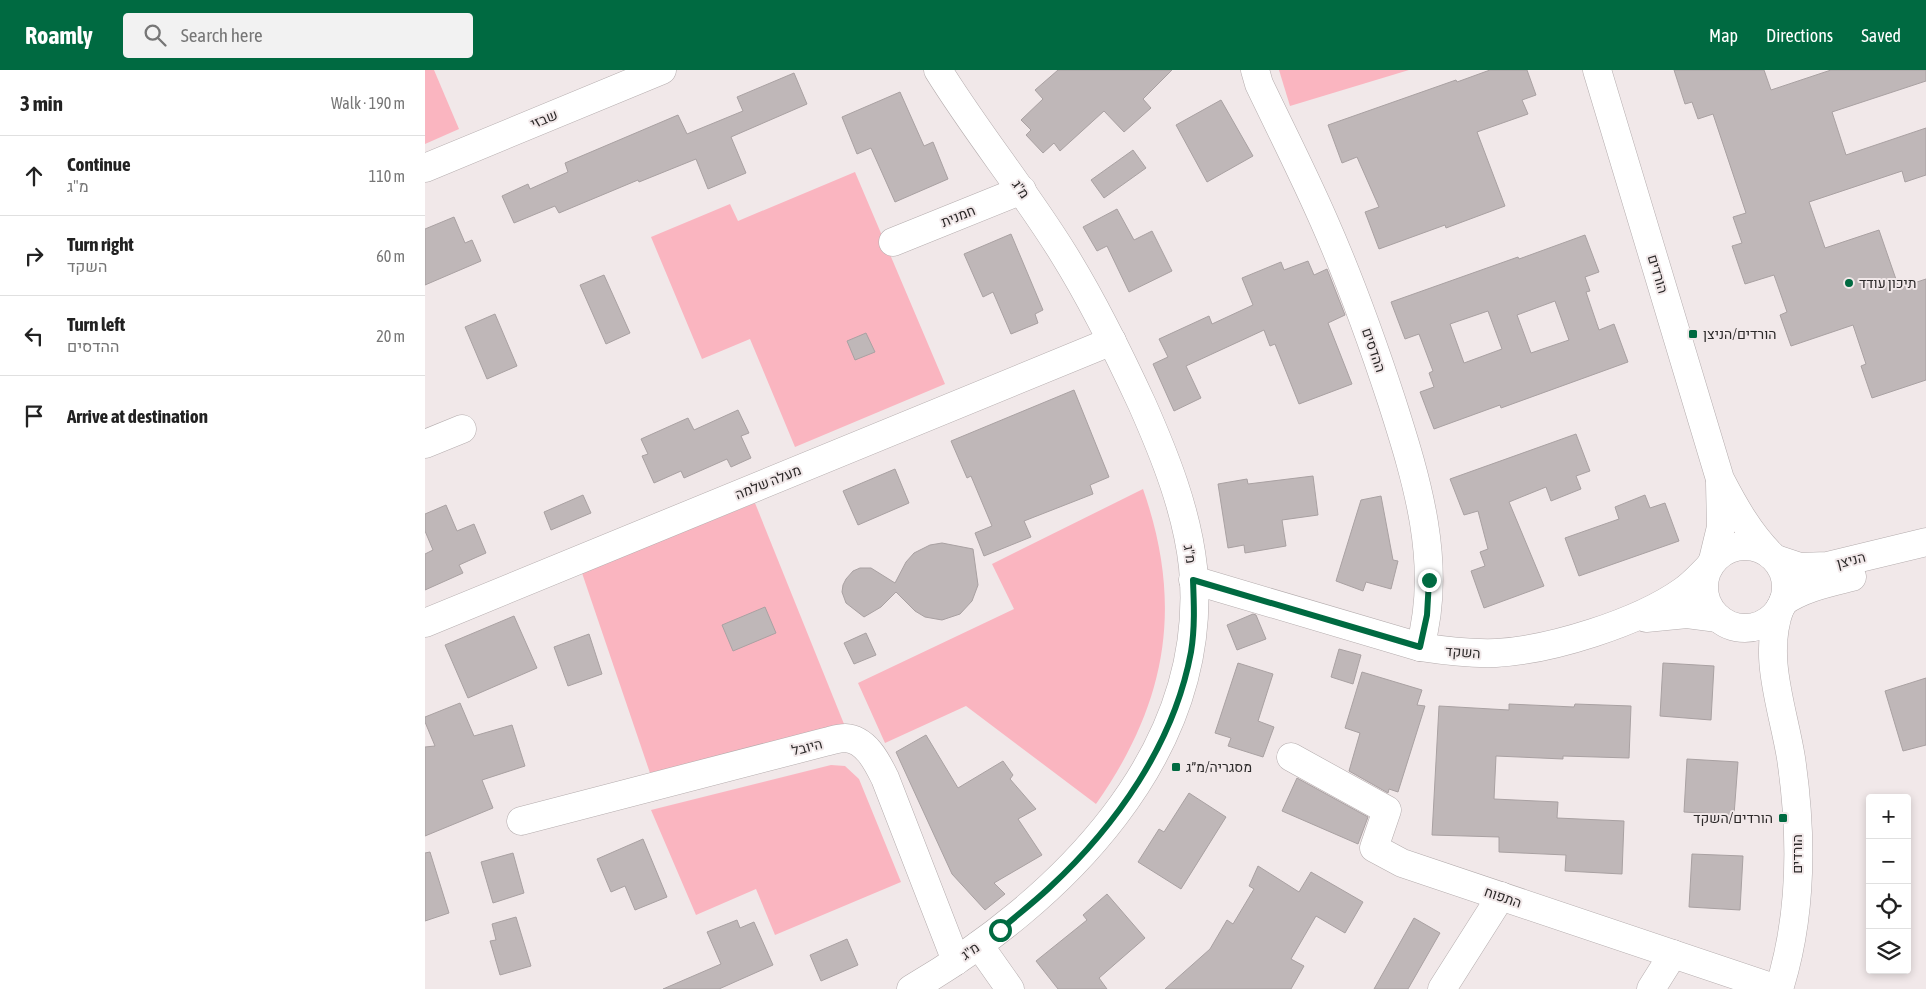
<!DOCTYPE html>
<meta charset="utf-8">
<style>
:root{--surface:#fff;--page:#f2f2f2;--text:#222;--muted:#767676;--line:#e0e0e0;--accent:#006a41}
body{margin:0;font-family:"Asap Condensed",Heebo,sans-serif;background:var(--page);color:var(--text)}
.controls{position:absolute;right:15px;bottom:15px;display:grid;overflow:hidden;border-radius:5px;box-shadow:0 2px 8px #0003}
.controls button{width:45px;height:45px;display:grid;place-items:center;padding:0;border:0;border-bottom:1px solid var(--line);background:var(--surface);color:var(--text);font:25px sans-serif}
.stop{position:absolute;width:15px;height:15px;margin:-11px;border:4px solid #006a41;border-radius:50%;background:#fff}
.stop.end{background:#006a41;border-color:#fff;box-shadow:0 1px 5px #0008}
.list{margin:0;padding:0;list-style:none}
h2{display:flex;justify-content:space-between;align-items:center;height:65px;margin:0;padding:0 20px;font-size:21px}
h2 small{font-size:16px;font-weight:400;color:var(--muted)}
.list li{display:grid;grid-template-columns:32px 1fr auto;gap:15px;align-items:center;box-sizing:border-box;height:80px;padding:0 20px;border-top:1px solid var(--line)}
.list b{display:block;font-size:19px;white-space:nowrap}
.list p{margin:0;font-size:16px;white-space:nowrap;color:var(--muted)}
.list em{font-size:16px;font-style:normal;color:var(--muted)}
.icon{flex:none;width:28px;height:28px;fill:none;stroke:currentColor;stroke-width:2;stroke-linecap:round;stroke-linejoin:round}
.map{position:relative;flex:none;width:1501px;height:919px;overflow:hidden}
header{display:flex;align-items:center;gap:30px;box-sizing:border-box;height:70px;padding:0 25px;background:var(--accent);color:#fff}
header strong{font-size:24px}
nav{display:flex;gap:28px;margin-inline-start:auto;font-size:18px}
.search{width:350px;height:45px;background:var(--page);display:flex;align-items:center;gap:12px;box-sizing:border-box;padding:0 18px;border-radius:5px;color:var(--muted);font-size:19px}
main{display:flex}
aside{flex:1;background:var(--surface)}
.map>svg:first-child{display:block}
</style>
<header>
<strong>Roamly</strong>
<div class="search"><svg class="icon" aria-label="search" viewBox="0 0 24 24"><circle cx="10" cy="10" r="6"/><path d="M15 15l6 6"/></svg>Search here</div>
<nav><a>Map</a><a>Directions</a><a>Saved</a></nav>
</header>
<main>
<aside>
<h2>3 min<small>Walk · 190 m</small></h2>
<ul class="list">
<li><svg class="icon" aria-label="ahead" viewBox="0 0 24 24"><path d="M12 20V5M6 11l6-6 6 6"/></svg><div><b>Continue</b><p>מ&quot;ג</p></div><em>110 m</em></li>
<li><svg class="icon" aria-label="right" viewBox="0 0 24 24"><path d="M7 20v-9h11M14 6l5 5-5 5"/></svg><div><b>Turn right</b><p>השקד</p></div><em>60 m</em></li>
<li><svg class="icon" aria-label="left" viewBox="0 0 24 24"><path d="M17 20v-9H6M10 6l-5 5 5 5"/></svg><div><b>Turn left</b><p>ההדסים</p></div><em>20 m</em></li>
<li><svg class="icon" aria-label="arrive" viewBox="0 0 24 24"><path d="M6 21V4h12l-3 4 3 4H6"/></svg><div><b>Arrive at destination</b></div></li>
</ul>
</aside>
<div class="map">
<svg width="1501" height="919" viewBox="0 0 1501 919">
<rect width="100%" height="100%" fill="#f1e8e9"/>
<!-- green -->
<g fill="#fab5c0">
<path d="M 0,0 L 9,0 L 34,59 L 0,74 Z"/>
<path d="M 854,0 L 984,0 L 865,36 Z"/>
<path d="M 430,102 L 520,314 L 370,377 L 325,269 L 277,289 L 226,167 L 305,134 L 313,151 Z"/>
<path d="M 718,419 C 759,536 742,633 671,734 L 541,636 L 460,673 L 433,613 L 589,539 L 567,494 Z"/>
<path d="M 330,433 L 419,654 L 225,703 L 157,503 Z"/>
<path d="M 406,695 L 420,696 L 434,709 L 476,812 L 350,865 L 331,819 L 271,845 L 226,740 Z"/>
</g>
<!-- building -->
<g fill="#bfb7b8" stroke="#a9a1a2" fill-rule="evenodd">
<path d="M 633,0 L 747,0 L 718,29 L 726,38 L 699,62 L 679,41 L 635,81 L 629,73 L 618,83 L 601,65 L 606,60 L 596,50 L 618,29 L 610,20 Z"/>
<path d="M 1065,0 L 1102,0 L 1111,25 L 1097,30 L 1103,44 L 1052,62 L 1080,136 L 1021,158 L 1020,155 L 954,179 L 940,142 L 954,137 L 932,87 L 917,93 L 903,55 L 1031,10 L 1032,12 Z"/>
<path d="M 1249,0 L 1339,0 L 1346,20 L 1406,0 L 1501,0 L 1501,11 L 1407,42 L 1421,85 L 1501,58 L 1501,105 L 1480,112 L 1477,101 L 1384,132 L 1400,178 L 1454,160 L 1474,218 L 1501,209 L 1501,310 L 1447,328 L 1436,296 L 1441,294 L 1428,255 L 1366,276 L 1355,245 L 1362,242 L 1349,205 L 1320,214 L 1307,176 L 1317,173 L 1308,147 L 1321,143 L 1288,44 L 1273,49 L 1267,32 L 1260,34 Z"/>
<path d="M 369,3 L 382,34 L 306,67 L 321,103 L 283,119 L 271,89 L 214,112 L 213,110 L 134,143 L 130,136 L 89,153 L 77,126 L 103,114 L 105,119 L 143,102 L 140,93 L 253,45 L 262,64 L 318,41 L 312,27 Z"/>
<path d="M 475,22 L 499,76 L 508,72 L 523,109 L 470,132 L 446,78 L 432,84 L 417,47 Z"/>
<path d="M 796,30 L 828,86 L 782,112 L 751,55 Z"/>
<path d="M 708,80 L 721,98 L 679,128 L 666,110 Z"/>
<path d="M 692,139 L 709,170 L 727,161 L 747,201 L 704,222 L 682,176 L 672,181 L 658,157 Z"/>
<path d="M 29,147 L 40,173 L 47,170 L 56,191 L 0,215 L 0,159 Z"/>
<path d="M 586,164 L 618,240 L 610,244 L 613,253 L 586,264 L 568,222 L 558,227 L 539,184 Z"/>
<path d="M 1160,165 L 1174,202 L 1160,207 L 1165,221 L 1161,222 L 1174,260 L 1189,254 L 1203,292 L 1076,338 L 1075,335 L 1009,359 L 995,322 L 1009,317 L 1004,303 L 1008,301 L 994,264 L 980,269 L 966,232 L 1093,187 L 1094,189 ZM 1130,231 L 1144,270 L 1106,283 L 1092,245 ZM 1063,241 L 1077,279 L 1039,293 L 1025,254 Z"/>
<path d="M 883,191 L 889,205 L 902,199 L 920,245 L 903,253 L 927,314 L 874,334 L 850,274 L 845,276 L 839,260 L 761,296 L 776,328 L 749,341 L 728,294 L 743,287 L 734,269 L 784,246 L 787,254 L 828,235 L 817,208 L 856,192 L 859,200 Z"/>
<path d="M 179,205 L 205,263 L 181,274 L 155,215 Z"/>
<path d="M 70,244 L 92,296 L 62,309 L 40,257 Z"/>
<path d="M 441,263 L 450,282 L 430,290 L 422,271 Z"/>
<path d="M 649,320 L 684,407 L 665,415 L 668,424 L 599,451 L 606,467 L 559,486 L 550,463 L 567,456 L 546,406 L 542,408 L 526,371 Z"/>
<path d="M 313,340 L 324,363 L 316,366 L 326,388 L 306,397 L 302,389 L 259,408 L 256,401 L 229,413 L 217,386 L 223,384 L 216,369 L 263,348 L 269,360 Z"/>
<path d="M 1151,364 L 1165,401 L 1151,406 L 1156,419 L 1126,431 L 1121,417 L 1084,432 L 1119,516 L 1059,538 L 1046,501 L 1060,496 L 1055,482 L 1063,479 L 1053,441 L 1039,445 L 1025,409 Z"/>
<path d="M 470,399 L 484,433 L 433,455 L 418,421 Z"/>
<path d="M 888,406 L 893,445 L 857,450 L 861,476 L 820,483 L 819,475 L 803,478 L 793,414 L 822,409 L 823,414 Z"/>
<path d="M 158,425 L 166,443 L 126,460 L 119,442 Z"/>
<path d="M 1220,425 L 1225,438 L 1240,433 L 1254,471 L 1154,506 L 1140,468 L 1194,449 L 1190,437 Z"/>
<path d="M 956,426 L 968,490 L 973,491 L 966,519 L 941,512 L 938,521 L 911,511 L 936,430 Z"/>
<path d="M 21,435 L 32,461 L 49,454 L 61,483 L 34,495 L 38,503 L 0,520 L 0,484 L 8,480 L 0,461 L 0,444 Z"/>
<path d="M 517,473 L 548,479 L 553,515 L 547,531 L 535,544 L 517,550 L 500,547 L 490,541 L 471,522 L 456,537 L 439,547 L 421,533 L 417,522 L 418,515 L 421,509 L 428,501 L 435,498 L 446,498 L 470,513 L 481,492 L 489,483 L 505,475 Z"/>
<path d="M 340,537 L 351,563 L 308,581 L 297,555 Z"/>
<path d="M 828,544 L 831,545 L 841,569 L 812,580 L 802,555 Z"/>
<path d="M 89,546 L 112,598 L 43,628 L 20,575 Z"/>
<path d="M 441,563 L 451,585 L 429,594 L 419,573 Z"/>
<path d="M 164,564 L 177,604 L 143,616 L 129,577 Z"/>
<path d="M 914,579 L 936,585 L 928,614 L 906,607 Z"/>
<path d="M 813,593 L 848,604 L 833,651 L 849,657 L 838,687 L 803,676 L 806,668 L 790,663 Z"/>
<path d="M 1238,593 L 1289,596 L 1286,650 L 1235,646 Z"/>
<path d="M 937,602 L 997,620 L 992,635 L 1000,636 L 973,722 L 964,719 L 963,723 L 924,701 L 935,663 L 920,658 Z"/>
<path d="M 1501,608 L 1501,675 L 1478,681 L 1460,621 Z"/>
<path d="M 35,633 L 49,666 L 87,655 L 100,696 L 57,710 L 68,738 L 0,766 L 0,677 L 10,676 L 0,652 L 0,647 Z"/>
<path d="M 1084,634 L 1149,637 L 1150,634 L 1206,636 L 1204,688 L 1138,686 L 1138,689 L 1071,686 L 1069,729 L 1133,732 L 1132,748 L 1199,751 L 1197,804 L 1140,801 L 1141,785 L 1074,782 L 1074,767 L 1007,765 L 1014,636 L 1084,640 Z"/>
<path d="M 501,665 L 533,718 L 578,691 L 588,705 L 585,709 L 611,739 L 593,749 L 617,785 L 569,813 L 580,824 L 560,840 L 527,804 L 471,682 Z"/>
<path d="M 1262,689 L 1313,692 L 1309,745 L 1259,742 Z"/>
<path d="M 872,708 L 943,747 L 933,774 L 857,741 Z"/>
<path d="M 764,723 L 801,747 L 756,819 L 713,792 L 734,759 L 739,762 Z"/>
<path d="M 218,769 L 242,827 L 210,840 L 200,816 L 186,822 L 172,789 Z"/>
<path d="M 5,782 L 24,843 L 0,851 L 0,783 Z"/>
<path d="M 88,783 L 99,823 L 68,833 L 56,792 Z"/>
<path d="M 1267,784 L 1318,786 L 1315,840 L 1264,837 Z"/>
<path d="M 833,796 L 874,822 L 886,802 L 938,832 L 920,863 L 891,846 L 866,889 L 879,896 L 866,919 L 740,919 L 785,879 L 802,850 L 808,854 L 829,819 L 824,816 Z"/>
<path d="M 682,824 L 720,868 L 674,908 L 682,919 L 633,919 L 611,891 L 662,850 L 658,845 Z"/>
<path d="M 91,847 L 106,896 L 75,905 L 65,871 L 71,870 L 67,854 Z"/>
<path d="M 989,848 L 1015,863 L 983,919 L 949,919 Z"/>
<path d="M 312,850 L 315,858 L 329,852 L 348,895 L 294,919 L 238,919 L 296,894 L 282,862 Z"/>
<path d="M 422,869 L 433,895 L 396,911 L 385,885 Z"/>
</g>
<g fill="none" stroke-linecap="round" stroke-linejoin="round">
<!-- minor casing -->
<g stroke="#b4acad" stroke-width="29">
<g id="minor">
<path d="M 830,0 L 834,14 C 856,60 879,105 899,151 C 925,210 947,271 967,332 C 992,410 1018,495 995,577"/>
<path d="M 1172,0 L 1295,409 C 1309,436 1324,463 1346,485"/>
<path d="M 0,98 L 237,0"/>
<path d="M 468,172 L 597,120"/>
<path d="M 0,374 L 37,359"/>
<circle cx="1320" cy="517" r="41"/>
<path d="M 1351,489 L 1375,497 L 1402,496 L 1501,472"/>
<path d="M 1288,490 L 1296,457 L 1295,413"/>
<path d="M 768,510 L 995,577 C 1021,581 1045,584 1071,583 C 1125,580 1213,553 1258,521 C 1267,515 1275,506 1283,498"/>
<path d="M 1358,532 C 1378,518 1403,513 1427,507"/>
<path d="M 1221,548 L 1262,544 L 1293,548"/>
<path d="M 0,553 L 687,271"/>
<path d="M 866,687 L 962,740 L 949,778 L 977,793 L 1352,919"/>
<path d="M 96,751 L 400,672 C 406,671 413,668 420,668 C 441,669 452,692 460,708 L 531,891"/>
<path d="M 554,875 L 585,919"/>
<path d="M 486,919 C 635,832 786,684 768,497 C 762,441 740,386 717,334 C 693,282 668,231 638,183 C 599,120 552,63 513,0"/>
<path d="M 1017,919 L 1076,826"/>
<path d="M 1226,919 L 1248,884"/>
<path d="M 1354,919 C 1377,846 1377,763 1366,688 C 1358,638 1337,587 1355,538"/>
</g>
</g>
<!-- minor -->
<use href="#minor" stroke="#fff" stroke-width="28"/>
</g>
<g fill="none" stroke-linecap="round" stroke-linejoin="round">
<!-- route -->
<path stroke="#006a41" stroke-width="6" d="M 575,860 C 591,846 608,833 624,818 C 691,756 749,674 766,582 C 770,558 769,534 768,510 L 995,577 L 1002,545 L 1004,510"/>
</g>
<!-- markers -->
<g fill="#006a41" stroke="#f1e8e9" stroke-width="2">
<circle cx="1424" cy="213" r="5"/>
<rect x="1263" y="259" width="10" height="10" rx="2.5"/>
<rect x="746" y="692" width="10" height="10" rx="2.5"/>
<rect x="1353" y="743" width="10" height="10" rx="2.5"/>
</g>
<g text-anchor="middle" stroke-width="4" stroke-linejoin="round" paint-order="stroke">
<!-- street labels -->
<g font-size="14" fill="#2c2929" stroke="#f1e8e9">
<text transform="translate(119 49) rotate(-22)" y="5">שבזי</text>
<text transform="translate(596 119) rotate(55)" y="5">מ"ג</text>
<text transform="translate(533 146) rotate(-22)" y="5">חמנית</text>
<text transform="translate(1233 204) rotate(73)" y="5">הורדים</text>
<text transform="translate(949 280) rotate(71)" y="5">ההדסים</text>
<text transform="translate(343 412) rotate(-22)" y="5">מעלה שלמה</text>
<text transform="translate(765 484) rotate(81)" y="5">מ"ג</text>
<text transform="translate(1426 490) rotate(-14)" y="5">הניצן</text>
<text transform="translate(1038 582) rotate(4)" y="5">השקד</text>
<text transform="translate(382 677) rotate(-14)" y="5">היובל</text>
<text transform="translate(1372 784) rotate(-90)" y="5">הורדים</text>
<text transform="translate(1078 827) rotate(19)" y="5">התפוח</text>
<text transform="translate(545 881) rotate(-35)" y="5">מ"ג</text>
</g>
<!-- poi labels -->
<g font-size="14" fill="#2c2929" stroke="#f1e8e9" text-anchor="start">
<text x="1434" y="218">תיכון עודד</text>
<text x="1278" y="269">הורדים/הניצן</text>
<text x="761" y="702">מסגריה/מ״ג</text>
<text x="1348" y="753" text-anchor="end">הורדים/השקד</text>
</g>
</g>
</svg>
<div class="controls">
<button>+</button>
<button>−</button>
<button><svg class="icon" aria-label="locate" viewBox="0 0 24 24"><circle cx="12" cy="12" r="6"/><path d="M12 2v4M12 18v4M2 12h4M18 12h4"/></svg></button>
<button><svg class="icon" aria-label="layers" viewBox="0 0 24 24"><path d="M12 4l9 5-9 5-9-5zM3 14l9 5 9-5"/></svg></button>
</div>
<div class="stop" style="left:575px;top:860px"></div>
<div class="stop end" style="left:1004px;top:510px"></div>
</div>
</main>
